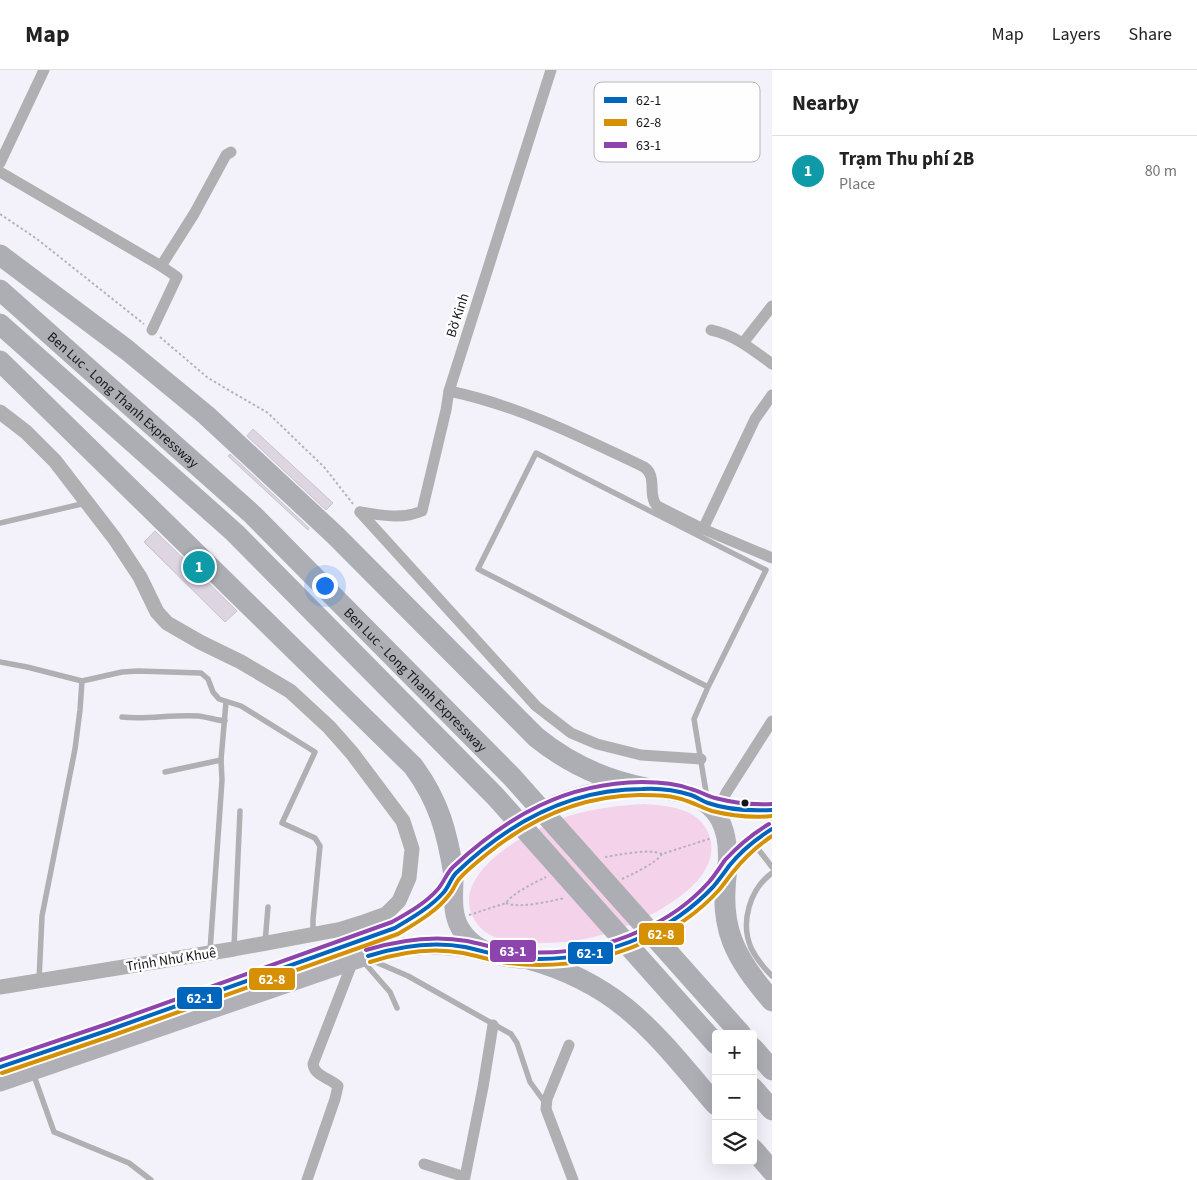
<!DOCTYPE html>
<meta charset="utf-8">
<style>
:root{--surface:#fff;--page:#f2f2f2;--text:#222;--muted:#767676;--line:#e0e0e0;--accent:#636268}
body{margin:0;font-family:"Source Sans 3",sans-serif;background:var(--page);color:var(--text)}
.controls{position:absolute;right:15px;bottom:15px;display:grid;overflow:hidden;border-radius:5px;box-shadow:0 5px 20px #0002}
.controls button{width:45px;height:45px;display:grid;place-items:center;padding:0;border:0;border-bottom:1px solid var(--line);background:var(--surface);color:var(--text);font:25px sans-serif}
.you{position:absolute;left:324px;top:515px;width:18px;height:18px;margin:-12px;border:4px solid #fff;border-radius:50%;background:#1a73e8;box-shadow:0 0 0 8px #1a73e833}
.badge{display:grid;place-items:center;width:32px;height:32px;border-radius:50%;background:var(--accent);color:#fff;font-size:16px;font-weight:700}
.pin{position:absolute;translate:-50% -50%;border:2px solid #fff;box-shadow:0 1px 5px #0006}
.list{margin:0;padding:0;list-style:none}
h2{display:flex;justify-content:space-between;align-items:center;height:65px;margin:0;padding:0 20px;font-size:21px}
h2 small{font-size:16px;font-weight:400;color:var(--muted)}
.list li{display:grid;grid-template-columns:32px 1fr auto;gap:15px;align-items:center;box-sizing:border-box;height:70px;padding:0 20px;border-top:1px solid var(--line)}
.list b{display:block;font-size:19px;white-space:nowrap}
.list p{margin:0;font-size:16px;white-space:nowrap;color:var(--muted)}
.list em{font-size:16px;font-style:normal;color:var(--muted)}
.icon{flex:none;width:28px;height:28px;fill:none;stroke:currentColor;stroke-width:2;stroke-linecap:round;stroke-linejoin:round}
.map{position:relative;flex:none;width:772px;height:1110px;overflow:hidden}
header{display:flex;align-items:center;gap:30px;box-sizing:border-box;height:70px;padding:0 25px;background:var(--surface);border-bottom:1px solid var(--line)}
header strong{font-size:24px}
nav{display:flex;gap:28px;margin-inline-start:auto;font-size:18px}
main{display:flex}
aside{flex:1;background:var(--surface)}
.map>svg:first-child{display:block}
</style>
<header>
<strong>Map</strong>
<nav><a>Map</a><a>Layers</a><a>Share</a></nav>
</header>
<main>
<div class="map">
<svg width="772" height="1110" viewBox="0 0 772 1110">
<rect width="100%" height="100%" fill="#f3f2fa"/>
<!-- green -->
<path fill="#f4d2ea" d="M 645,734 C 670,736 699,738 709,765 C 728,816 632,858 594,867 C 572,872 549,874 526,873 C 509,871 490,870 478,855 C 439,805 537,755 575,744 C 598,738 621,735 645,734 Z"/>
<!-- building -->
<g fill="#ded5e3" stroke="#c6c3ca">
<path d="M 253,359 L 333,433 L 326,440 L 247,366 Z"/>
<path d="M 230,384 L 309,458 L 308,460 L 228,386 Z"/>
<path d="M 155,461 L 237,541 L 225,552 L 144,472 Z"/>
</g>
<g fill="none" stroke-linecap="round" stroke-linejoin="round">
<!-- path -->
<g stroke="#b4b4b8" stroke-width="2" stroke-dasharray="2.5 2.5" stroke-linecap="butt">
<path d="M 0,144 L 37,169 L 144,254"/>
<path d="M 160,267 L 208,308 L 268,343 L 325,398 L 353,434"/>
<path d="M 605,787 C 619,785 649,778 662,784"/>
<path d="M 622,809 C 633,804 656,793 662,784 L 712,768"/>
<path d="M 506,833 C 519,839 551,831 565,828"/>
<path d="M 469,845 L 506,833 C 514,822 534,813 546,807"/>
</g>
<!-- service -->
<g stroke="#b0b0b3" stroke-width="5.5">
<path d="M 0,453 L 86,433"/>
<path d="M 0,592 L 27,597 L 82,611 L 122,602 L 138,601 L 201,603 L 208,609 L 213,622 L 219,629 L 241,636 L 315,682 L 282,753 L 315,768 L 320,776 L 313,849 L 313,864"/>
<path d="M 122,647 C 147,650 172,644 198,646 C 207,647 216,650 225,651"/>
<path d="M 221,690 L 226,632"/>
<path d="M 165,702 L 221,690 L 222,710 L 210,881"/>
<path d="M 707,728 L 694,649 L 708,617 L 766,500 L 536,383 L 478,499 L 708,617"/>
<path d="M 755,775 L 772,797"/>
<path d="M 772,803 C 750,819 740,852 751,878 C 756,888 764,898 772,906"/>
<path d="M 265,873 L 268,837"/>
<path d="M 234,877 L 240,741"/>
<path d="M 362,890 L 390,922 L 397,938"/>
<path d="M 371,890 L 408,906 L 511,964 L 517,973 L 530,1012 L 546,1034"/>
<path d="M 39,910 L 42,846 L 75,679 L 80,640 L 82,611"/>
<path d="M 33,1003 L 54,1062 L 129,1093 L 151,1110"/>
</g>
<!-- minor -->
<g stroke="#b0b0b3" stroke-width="11">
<path d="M 0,93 L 44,0"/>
<path d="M 0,102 L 161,196 L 194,144 L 226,85 L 231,82"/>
<path d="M 152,260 L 177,207 L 161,196"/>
<path d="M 711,260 C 735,265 753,280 772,294"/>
<path d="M 743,273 L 772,236"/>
<path d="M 449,321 C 517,335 581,367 644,397 C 658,406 647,425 657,436 L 703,459 L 772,488"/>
<path d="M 360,442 C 382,445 401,450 422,441 L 446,340 L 449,321 L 551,0"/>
<path d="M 360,442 L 536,636 L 571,663 L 597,674 L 641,685 L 701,689"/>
<path d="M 703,459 L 755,349 L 772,325"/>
<path d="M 720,736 L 726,723 L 772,651"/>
<path d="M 569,975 L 547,1029 L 546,1039 L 573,1110"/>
<path d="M 424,1094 L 465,1107 L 483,1017 L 493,955"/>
<path d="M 307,1110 L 335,1029 L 338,1016 C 330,1008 314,1006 313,994 L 353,891"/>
</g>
<!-- tertiary -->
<path stroke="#b0b0b3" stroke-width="15" d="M 0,342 L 26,362 L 55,391 L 115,469 L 140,507 L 157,542 L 167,553 L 200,572 L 241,592 L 290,621 L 329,657 L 352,683 L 403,751 L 412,779 L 409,808 L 399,831 L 386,844 L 361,853 L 342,859 L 234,879 L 0,917"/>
<!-- trunk -->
<g stroke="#b0b0b6" stroke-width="19">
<path d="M 704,731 L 733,739 L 772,740"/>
<path d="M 454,806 C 454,824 451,842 460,858 C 489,908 587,888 631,872 C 650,865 668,854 684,842 C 695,834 707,825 715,815 C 723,806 728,796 736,787 C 747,776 759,767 772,759"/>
<path d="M 0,997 L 109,960 L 395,858 C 412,848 430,837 443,822 C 448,816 450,808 456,803 C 517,743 593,704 681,723 C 721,732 730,762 727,798"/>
<path d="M 0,1012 L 378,882 C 417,872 454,873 493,884"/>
</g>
<!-- motorway -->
<g stroke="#adaeb3" stroke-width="21">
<path d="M 0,185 L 127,280 L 206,345 L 335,465 L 536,667 C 569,694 604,710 646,718"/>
<path id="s1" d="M 0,220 L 253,445 L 512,707 L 741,964"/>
<path d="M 0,254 L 235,463 L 495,726 L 716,974"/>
<path d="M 0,291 L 413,696 C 439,731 447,762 454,805"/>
<path d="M 727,798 C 718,859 735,887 772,931"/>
<path d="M 528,889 C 622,915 656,965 716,1035"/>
<path d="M 753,978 L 772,1000"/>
<path d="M 753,1018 L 772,1040"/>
<path d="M 753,1079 L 772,1101"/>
</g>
<!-- bus-1 casing -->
<g stroke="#fefefe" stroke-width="8">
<g id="bus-1">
<path d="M 368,886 C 400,876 432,871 465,877 C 480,880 494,885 509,887 C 555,893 600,885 642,867 C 669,855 693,838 713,817 C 719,810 724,803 729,796 C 741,781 756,769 772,759"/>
<path d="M 0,997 L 109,960 L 395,858 C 412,848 431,837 444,822 C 449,816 451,808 456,803 C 508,753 569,719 642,719 C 658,718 675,720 691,725 C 697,727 702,731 708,733 C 728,740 751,741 772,740"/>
</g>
</g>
<!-- bus-2 casing -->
<g stroke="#fefefe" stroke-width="8">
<g id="bus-2">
<path d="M 370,892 C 400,882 432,877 463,883 C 478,886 493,891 508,893 C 555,899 602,891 645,872 C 673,860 699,842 719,820 C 724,814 728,808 733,802 C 744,788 757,776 772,766"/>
<path d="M 2,1003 L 111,966 L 398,864 C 416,853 436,842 449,825 C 453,821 455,814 459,809 C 467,800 477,792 487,784 C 531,748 581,726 639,725 C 655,725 672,725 687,731 C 696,734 703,738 712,741 C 732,746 752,748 772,746"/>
</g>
</g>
<!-- bus-3 casing -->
<g stroke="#fefefe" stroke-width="8">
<g id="bus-3">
<path d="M 366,880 C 399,870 433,865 467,871 C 482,874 497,879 512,881 C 557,886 601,879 642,860 C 667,849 691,832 709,812 C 715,805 720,797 725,790 C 738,776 752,764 769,754"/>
<path d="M 0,990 L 107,954 L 392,852 C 408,843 426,833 438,819 C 444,812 446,804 453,797 C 508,746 565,713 642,712 C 658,712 675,713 691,719 C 699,721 707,726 715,728 C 734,733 752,735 772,734"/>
</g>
</g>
<!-- bus-1 -->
<use href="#bus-1" stroke="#0065bd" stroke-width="4"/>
<!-- bus-2 -->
<use href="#bus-2" stroke="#d59004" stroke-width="4"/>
<!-- bus-3 -->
<use href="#bus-3" stroke="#8e44ad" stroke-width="4"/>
</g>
<!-- markers -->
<circle fill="#151419" stroke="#fefefe" stroke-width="2" cx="745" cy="733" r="4.5"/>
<g text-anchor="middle" stroke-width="5" stroke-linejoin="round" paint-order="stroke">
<!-- street labels -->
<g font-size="14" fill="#151419" stroke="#fefefe">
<text transform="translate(457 245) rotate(-72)" y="5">Bờ Kinh</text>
<text dy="5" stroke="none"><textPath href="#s1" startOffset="165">Ben Luc - Long Thanh Expressway</textPath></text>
<text dy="5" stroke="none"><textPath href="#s1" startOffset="570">Ben Luc - Long Thanh Expressway</textPath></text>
<text transform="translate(171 889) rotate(-9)" y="5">Trịnh Như Khuê</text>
</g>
</g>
<!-- legend -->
<rect x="594" y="12" width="166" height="80" rx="8" fill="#fefefe" stroke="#b8b8b9" stroke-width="1"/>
<rect x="604" y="27" width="23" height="6" fill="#0065bd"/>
<rect x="604" y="49" width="23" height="7" fill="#d59004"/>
<rect x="604" y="72" width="23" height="6" fill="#8e44ad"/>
<g font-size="14" fill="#151419">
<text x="636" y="35">62-1</text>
<text x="636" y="57">62-8</text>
<text x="636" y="80">63-1</text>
</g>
<g stroke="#fefefe" stroke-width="2">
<rect x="638" y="852" width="47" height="24" rx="5" fill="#d59004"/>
<rect x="489" y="869" width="48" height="24" rx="5" fill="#8e44ad"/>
<rect x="567" y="871" width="47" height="24" rx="5" fill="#0065bd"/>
<rect x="248" y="897" width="48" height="24" rx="5" fill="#d59004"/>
<rect x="176" y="916" width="47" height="24" rx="5" fill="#0065bd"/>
</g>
<g font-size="14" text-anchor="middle" font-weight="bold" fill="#fff">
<text x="661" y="869">62-8</text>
<text x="513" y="886">63-1</text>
<text x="590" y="888">62-1</text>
<text x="272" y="914">62-8</text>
<text x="200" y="933">62-1</text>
</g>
</svg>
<div class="controls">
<button>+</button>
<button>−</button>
<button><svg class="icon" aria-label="layers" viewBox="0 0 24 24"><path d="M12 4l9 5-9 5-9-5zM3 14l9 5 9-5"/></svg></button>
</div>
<div class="you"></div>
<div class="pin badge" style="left:199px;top:497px;background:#0f9aa8">1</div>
</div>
<aside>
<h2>Nearby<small></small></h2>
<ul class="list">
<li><span class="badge" style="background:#0f9aa8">1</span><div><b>Trạm Thu phí 2B</b><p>Place</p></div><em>80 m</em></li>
</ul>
</aside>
</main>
